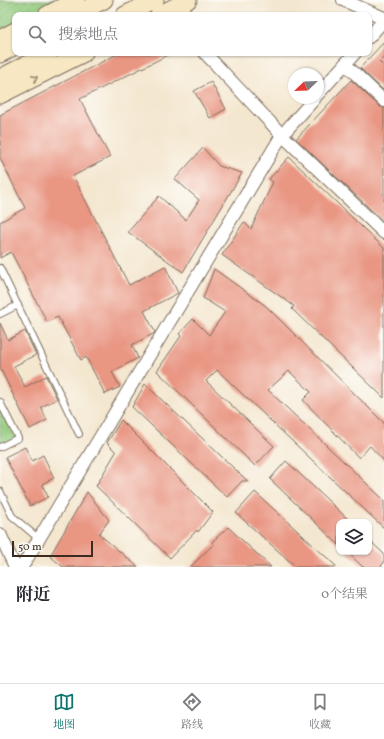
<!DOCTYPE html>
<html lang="zh">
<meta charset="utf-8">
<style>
:root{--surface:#fff;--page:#f2f2f3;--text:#2b2b33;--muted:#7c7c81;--line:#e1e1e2;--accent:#0f766e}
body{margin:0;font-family:Vollkorn,"Noto Serif SC",serif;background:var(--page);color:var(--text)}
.controls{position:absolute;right:12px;bottom:12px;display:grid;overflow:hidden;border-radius:8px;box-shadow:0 1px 3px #0004}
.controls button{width:36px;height:36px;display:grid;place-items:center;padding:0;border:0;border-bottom:1px solid var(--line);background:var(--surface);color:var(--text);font:20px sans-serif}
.compass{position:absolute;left:288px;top:68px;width:36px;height:36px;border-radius:50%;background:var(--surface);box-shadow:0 1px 3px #0004;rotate:247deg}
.scale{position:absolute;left:12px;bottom:10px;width:81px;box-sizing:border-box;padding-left:4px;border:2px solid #3b2a1e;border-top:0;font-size:11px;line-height:14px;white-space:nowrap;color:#3b2a1e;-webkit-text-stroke:3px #fdfcf7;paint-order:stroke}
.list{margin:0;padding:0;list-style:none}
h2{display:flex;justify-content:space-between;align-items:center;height:52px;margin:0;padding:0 16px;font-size:17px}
h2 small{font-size:13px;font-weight:400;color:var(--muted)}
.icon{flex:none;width:22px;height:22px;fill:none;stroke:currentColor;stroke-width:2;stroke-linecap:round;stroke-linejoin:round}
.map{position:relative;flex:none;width:384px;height:567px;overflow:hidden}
.search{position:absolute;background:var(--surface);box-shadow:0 1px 3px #0004;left:12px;right:12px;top:12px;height:44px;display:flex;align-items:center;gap:10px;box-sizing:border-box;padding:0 14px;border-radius:8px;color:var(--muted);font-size:15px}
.sheet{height:116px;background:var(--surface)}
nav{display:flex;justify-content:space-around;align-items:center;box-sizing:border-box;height:56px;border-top:1px solid var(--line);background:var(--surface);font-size:11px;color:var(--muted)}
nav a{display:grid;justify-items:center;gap:2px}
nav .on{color:var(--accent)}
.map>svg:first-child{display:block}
</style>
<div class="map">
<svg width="384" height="567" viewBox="0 0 384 567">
<defs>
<pattern id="green-dots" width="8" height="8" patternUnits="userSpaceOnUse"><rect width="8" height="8" fill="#93cb7e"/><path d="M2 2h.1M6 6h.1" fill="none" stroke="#80ae6c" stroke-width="1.8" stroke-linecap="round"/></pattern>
</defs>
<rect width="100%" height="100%" fill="#fdfcf7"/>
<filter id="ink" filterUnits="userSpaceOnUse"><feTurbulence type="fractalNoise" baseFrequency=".025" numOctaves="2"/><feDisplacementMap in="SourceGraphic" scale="8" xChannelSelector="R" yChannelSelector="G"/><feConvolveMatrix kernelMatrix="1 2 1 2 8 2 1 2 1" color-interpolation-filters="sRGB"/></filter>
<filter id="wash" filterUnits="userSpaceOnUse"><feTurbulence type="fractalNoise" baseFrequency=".012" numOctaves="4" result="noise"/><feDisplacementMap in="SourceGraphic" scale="16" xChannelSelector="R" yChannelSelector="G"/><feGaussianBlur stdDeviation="0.9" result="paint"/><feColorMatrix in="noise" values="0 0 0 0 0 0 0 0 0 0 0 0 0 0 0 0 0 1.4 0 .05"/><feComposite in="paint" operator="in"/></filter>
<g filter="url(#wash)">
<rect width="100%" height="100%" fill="#f4e7d0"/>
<!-- green -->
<g fill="url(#green-dots)" stroke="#677a4e">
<path d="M 0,0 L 103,0 L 74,15 L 15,15 L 15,45 L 0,53 Z"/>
<path d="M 0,402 L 18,438 L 0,447 Z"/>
</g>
<g id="blocks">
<!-- building -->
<g fill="#e99683">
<path d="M 384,42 L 384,57 L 379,62 L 384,66 L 384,91 L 360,68 Z"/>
<path d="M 119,53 L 172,53 L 80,99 L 110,157 L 73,176 L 129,285 L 165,266 L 178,293 L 144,311 L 155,332 L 153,334 L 132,345 L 138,358 L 112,372 L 120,387 L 105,394 L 86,357 L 81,360 L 58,317 L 47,322 L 11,252 L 0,258 L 0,222 L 25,208 L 0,158 L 0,115 Z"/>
<path d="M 351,80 L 379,106 L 384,108 L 384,222 L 296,139 Z"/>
<path d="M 211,82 L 226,109 L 210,118 L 194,91 Z"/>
<path d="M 203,148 L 219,166 L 242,173 L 183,272 L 128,232 L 159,196 L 186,220 L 199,200 L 175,179 Z"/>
<path d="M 289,157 L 384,248 L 384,398 L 292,309 L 294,306 L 222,255 L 244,222 L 251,229 L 273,182 L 269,179 Z"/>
<path d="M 214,269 L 266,306 L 384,423 L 384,461 L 370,446 L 359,458 L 303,400 L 311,392 L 289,371 L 268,390 L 384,500 L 384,528 L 217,370 L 206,381 L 274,446 L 255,466 L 157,371 L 181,336 L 179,334 L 193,319 L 209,335 L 225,312 L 203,298 Z"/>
<path d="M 0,323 L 8,340 L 25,331 L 36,355 L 14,366 L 25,387 L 46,376 L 57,399 L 41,407 L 47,420 L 30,429 L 0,368 Z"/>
<path d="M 145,384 L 241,475 L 248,481 L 242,481 L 227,497 L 132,407 Z"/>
<path d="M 121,420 L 213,512 L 198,532 L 197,530 L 170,558 L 96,486 L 116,452 L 107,443 Z"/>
<path d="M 25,447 L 32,461 L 43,455 L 54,478 L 42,484 L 48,497 L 30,506 L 5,457 Z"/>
<path d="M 286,461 L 351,522 L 339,522 L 339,545 L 270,479 Z"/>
<path d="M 87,492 L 109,520 L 99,534 L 138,567 L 63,567 L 50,556 Z"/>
<path d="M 255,492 L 337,567 L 296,567 L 236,513 Z"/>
<path d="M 228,527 L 271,567 L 190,567 L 214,544 L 212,542 Z"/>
<path d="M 369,540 L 384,554 L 384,563 L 380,567 L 363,567 L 347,552 L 369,552 Z"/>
</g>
</g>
</g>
<g filter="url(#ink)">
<use href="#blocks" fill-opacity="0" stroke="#7c6c5c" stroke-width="1"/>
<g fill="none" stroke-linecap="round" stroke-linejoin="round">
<!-- lane casing -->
<g stroke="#7c6c5c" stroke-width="8">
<g id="lane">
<path d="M 0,268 L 79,434"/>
<path d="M 0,314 L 18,305"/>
<path d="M 0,402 L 18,438 L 0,447"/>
<path d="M 0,491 L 12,516 L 39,539"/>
</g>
</g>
<!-- street casing -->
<g stroke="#7c6c5c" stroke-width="14">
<g id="street">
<path d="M 343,0 L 384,18"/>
<path d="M 369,37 L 384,20"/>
<path d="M 205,53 L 282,135 L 384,233"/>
<path d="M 345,64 L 384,101"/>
<path d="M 318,94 L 355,53"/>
<path d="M 0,534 L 15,567"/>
<path d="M 22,567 L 282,135 L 315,98"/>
</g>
</g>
<!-- secondary casing -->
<g stroke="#7c6c5c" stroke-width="19">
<g id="secondary">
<path d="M 47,15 L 76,0"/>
<path d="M 75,15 L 104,0"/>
<path d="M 125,15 L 155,0"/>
<path d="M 159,15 L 188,0"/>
<path d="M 0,39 L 15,31"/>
<path d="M 0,54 L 15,46"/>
<path d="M 0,78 L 49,53"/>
<path d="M 0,95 L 84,53"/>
</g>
</g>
<!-- lane -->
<use href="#lane" stroke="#fff" stroke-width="6"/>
<!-- street -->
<use href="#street" stroke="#fff" stroke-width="12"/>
<!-- secondary -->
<use href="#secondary" stroke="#f7e8c3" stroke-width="17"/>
</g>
<!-- one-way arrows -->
<defs><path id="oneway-chevron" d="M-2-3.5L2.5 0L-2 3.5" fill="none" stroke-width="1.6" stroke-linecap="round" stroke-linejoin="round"/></defs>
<use stroke="#998970" href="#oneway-chevron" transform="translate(35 78) rotate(-27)"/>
</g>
</svg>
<div class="controls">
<button><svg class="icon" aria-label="layers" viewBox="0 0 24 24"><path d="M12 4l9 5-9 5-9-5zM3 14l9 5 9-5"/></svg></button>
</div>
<svg class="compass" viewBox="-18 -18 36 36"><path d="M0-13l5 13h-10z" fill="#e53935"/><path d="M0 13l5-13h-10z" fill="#7c7c81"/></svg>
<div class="scale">50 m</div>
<div class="search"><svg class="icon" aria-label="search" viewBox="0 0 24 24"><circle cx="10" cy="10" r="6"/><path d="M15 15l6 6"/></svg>搜索地点</div>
</div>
<section class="sheet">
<h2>附近<small>0个结果</small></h2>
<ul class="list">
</ul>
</section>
<nav>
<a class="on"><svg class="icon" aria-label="map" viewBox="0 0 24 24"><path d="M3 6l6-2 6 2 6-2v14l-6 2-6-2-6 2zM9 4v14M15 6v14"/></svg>地图</a>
<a><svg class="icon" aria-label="directions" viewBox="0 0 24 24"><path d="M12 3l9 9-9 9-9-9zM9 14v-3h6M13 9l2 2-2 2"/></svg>路线</a>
<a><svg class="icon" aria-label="saved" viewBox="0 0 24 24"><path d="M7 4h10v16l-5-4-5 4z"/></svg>收藏</a>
</nav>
